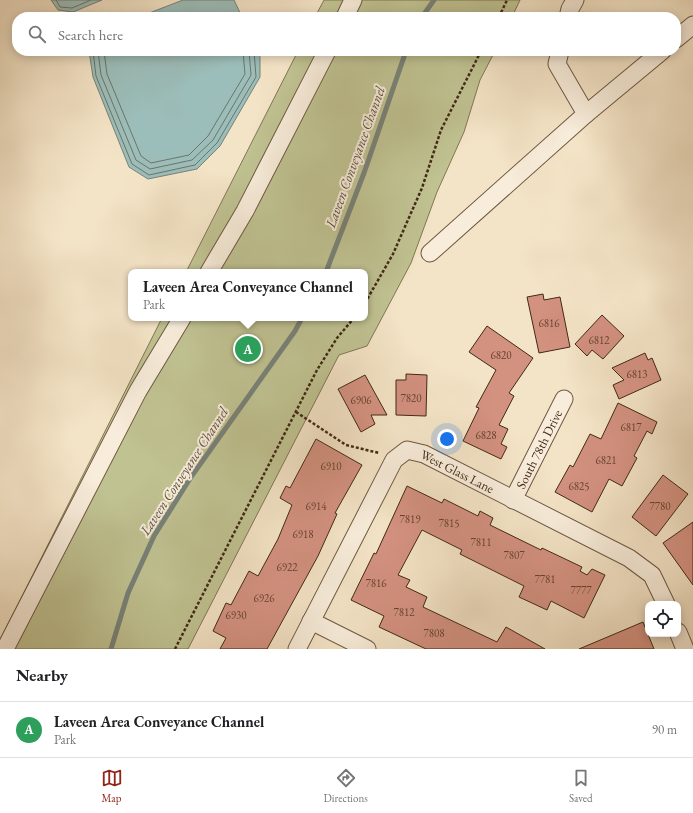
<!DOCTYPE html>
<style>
:root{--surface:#fff;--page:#f6f6f6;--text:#202124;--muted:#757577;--line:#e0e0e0;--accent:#8f2418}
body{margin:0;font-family:"EB Garamond",serif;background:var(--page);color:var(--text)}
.controls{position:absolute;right:12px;bottom:12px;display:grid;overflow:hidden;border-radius:8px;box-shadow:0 2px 10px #0003}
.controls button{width:36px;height:36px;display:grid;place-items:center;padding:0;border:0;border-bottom:1px solid var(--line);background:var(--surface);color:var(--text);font:20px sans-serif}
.you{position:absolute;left:447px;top:439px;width:14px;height:14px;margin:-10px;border:3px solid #fff;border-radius:50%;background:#1a73e8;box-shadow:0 0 0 6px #1a73e833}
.badge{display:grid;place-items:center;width:26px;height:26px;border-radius:50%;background:var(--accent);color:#fff;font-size:13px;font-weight:700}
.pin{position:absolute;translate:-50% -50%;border:2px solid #fff;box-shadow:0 1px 4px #0006}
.popup{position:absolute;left:128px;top:269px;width:240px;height:52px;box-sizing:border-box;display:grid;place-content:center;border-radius:8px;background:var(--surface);filter:drop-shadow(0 1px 3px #0005);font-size:13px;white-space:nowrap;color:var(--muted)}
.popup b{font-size:15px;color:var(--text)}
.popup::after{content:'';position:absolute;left:50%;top:100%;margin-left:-8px;border:8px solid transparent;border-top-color:var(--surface)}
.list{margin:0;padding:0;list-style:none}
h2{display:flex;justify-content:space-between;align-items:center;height:52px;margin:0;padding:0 16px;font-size:17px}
h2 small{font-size:13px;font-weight:400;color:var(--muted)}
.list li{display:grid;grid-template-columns:26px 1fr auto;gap:12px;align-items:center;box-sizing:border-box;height:56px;padding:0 16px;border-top:1px solid var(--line)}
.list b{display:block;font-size:15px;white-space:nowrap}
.list p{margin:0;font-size:13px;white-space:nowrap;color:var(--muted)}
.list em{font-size:13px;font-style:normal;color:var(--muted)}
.icon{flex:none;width:22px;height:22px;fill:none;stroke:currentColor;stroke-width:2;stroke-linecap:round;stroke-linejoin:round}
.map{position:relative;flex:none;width:693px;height:649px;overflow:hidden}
.search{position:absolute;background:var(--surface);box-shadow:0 2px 10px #0003;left:12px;right:12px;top:12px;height:44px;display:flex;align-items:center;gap:10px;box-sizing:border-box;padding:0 14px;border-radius:16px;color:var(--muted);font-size:15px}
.sheet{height:108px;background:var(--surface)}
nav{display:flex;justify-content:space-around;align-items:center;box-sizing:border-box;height:56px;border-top:1px solid var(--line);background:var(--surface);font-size:11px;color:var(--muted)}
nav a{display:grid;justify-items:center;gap:2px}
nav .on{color:var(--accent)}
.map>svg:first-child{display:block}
</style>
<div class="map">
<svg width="693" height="649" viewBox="0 0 693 649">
<rect width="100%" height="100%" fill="#f4e4c7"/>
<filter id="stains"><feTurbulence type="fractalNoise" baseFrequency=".005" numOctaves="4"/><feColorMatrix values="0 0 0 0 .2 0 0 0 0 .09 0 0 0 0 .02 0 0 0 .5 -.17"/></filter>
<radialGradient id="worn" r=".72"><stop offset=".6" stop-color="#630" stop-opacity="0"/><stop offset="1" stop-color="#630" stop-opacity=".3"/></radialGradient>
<!-- green -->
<g fill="#c0c292" stroke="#807654">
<path d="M 324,0 L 520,0 L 512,17 L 315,17 Z"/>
<path d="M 298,51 L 495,51 L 480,80 L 464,132 L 437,192 L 411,263 L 367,346 L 339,355 L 188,649 L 0,649 L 0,640 L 162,318 L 365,318 L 365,272 L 186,272 Z"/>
</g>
<!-- water -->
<g fill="#9cbeba" stroke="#788278">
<path d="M 51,0 L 102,0 L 73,12 L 58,10 Z"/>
<path d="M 183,0 L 234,0 L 242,17 L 139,17 Z"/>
<path d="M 89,51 L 257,51 L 260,57 L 260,77 L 220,146 L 197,169 L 148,179 L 129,167 L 93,77 Z"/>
</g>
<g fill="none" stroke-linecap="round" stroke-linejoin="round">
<!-- shore -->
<g stroke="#6e7468" stroke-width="1">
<path d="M 56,0 L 60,7 L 72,8 L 91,0"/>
<path d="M 93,51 L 96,76 L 132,164 L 149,175 L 195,165 L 217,143 L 256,77 L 254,51"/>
<path d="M 98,51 L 101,75 L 136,160 L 150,169 L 192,160 L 213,140 L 251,75 L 249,51"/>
<path d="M 104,51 L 107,74 L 141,156 L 151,163 L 189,155 L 208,136 L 245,74 L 243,51"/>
</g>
<!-- stream -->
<g stroke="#788278" stroke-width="5">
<path d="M 422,17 L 434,0"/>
<path d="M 326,272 L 364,173 L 406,51"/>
<path d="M 111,649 L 128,593 L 154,536 L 191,477 L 295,331 L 302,318"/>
</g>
</g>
<!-- building -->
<g fill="#d39180" stroke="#412916">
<path d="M 543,294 L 544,300 L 560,297 L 570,347 L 539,353 L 527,297 Z"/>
<path d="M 602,315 L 624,336 L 603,359 L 592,350 L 587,356 L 575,344 Z"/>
<path d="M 487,326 L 533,358 L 509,393 L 514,396 L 499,425 L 508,429 L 501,444 L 507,447 L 501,459 L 463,441 L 479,408 L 476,407 L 496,370 L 469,352 Z"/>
<path d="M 645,353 L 648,360 L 652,358 L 661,380 L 619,399 L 613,385 L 624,380 L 612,368 Z"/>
<path d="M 406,374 L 427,375 L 426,416 L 396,415 L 396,380 L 406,380 Z"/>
<path d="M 365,375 L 387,415 L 371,415 L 375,424 L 361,432 L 338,389 Z"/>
<path d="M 618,403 L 657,422 L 652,434 L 647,431 L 634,456 L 637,458 L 622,486 L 609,479 L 592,512 L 555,492 L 570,465 L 573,467 L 590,434 L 601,439 Z"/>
<path d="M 316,439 L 362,465 L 335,513 L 337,514 L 318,556 L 267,649 L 220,649 L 226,638 L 213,631 L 226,603 L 231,605 L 249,571 L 258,576 L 278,539 L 292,505 L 280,498 L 286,486 L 290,488 Z"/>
<path d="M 663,475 L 688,494 L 656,536 L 632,517 Z"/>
<path d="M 407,486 L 442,503 L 444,499 L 478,516 L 480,511 L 493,518 L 490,525 L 541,550 L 542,548 L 582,567 L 580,571 L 587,575 L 592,569 L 605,575 L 584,618 L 551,601 L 547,610 L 519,597 L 524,586 L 460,554 L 462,550 L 422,530 L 398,575 L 410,580 L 406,587 L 427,597 L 423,607 L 497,642 L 506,627 L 545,649 L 426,649 L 379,627 L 384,616 L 351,600 L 374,553 L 376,554 Z"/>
<path d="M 693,522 L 693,585 L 663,543 Z"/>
<path d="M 643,622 L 654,649 L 579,649 Z"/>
</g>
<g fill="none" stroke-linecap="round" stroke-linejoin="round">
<!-- minor casing -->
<g stroke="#6e5842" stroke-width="19">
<g id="minor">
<path d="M 345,17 L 353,0"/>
<path d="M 568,17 L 570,9 L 575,0"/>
<path d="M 676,39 L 693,25"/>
<path d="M 586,114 L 662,51"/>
<path d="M 430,253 L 586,114 L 557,64 L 560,51"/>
<path d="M 209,272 L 245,211 L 327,51"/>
<path id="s1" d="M 513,500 L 564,399"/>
<path d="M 311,621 L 367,649"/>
<path d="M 678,632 L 685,649"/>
<path d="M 5,649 L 138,391 L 182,318"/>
<path id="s2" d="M 297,649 L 394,460 L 407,450 L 424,454 L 629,558 L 652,575 L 666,604"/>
</g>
</g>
<!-- path -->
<g stroke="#412916" stroke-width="2.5" stroke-dasharray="3 2" stroke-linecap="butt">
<path d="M 499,17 L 507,0"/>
<path d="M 365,303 L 393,254 L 422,188 L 441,130 L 481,51"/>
<path d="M 296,412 L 346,445 L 379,453"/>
<path d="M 175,649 L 317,370 L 337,338 L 354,318"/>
</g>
<!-- minor -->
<use href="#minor" stroke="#f8eddb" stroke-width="17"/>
</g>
<g text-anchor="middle" stroke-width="4" stroke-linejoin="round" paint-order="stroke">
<!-- number labels -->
<g font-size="11" fill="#664330">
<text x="549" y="327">6816</text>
<text x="599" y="344">6812</text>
<text x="501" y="359">6820</text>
<text x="637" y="378">6813</text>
<text x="411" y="402">7820</text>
<text x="361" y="404">6906</text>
<text x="631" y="431">6817</text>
<text x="486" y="439">6828</text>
<text x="606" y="464">6821</text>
<text x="331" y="470">6910</text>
<text x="579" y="490">6825</text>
<text x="316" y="510">6914</text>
<text x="660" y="510">7780</text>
<text x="410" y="523">7819</text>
<text x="449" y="527">7815</text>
<text x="303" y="538">6918</text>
<text x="481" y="546">7811</text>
<text x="514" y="559">7807</text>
<text x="287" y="571">6922</text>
<text x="545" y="583">7781</text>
<text x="376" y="587">7816</text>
<text x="581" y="594">7777</text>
<text x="264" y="602">6926</text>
<text x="404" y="616">7812</text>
<text x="236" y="619">6930</text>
<text x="434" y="637">7808</text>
</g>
<!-- street labels -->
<g font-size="13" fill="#412916" stroke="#f8eddb">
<text dy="5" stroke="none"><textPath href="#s1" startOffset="57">South 78th Drive</textPath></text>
<text dy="5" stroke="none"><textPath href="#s2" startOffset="284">West Glass Lane</textPath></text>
</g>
<!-- water labels -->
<g font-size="14" font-style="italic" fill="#584e3f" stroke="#f8eddb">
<text transform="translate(355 157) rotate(-70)" y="5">Laveen Conveyance Channel</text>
<text transform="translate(184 471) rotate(-57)" y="5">Laveen Conveyance Channel</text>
</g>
</g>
<rect width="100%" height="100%" filter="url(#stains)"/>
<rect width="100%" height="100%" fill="url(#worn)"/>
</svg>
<div class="controls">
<button><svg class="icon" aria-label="locate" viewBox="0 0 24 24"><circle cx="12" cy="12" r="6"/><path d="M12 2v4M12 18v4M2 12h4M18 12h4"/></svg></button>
</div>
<div class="you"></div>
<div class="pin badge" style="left:248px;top:349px;background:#2e9e5b">A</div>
<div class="popup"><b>Laveen Area Conveyance Channel</b>Park</div>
<div class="search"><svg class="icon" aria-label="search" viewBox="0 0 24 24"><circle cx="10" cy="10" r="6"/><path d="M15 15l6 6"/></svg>Search here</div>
</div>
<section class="sheet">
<h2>Nearby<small></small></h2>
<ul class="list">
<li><span class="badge" style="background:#2e9e5b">A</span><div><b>Laveen Area Conveyance Channel</b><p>Park</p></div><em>90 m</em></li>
</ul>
</section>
<nav>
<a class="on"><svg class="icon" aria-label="map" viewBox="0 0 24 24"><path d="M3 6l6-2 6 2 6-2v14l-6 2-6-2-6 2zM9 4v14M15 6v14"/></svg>Map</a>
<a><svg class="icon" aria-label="directions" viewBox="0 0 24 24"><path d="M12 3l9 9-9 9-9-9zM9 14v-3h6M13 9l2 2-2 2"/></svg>Directions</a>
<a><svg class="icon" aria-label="saved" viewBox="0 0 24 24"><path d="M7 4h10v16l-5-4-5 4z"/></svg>Saved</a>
</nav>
